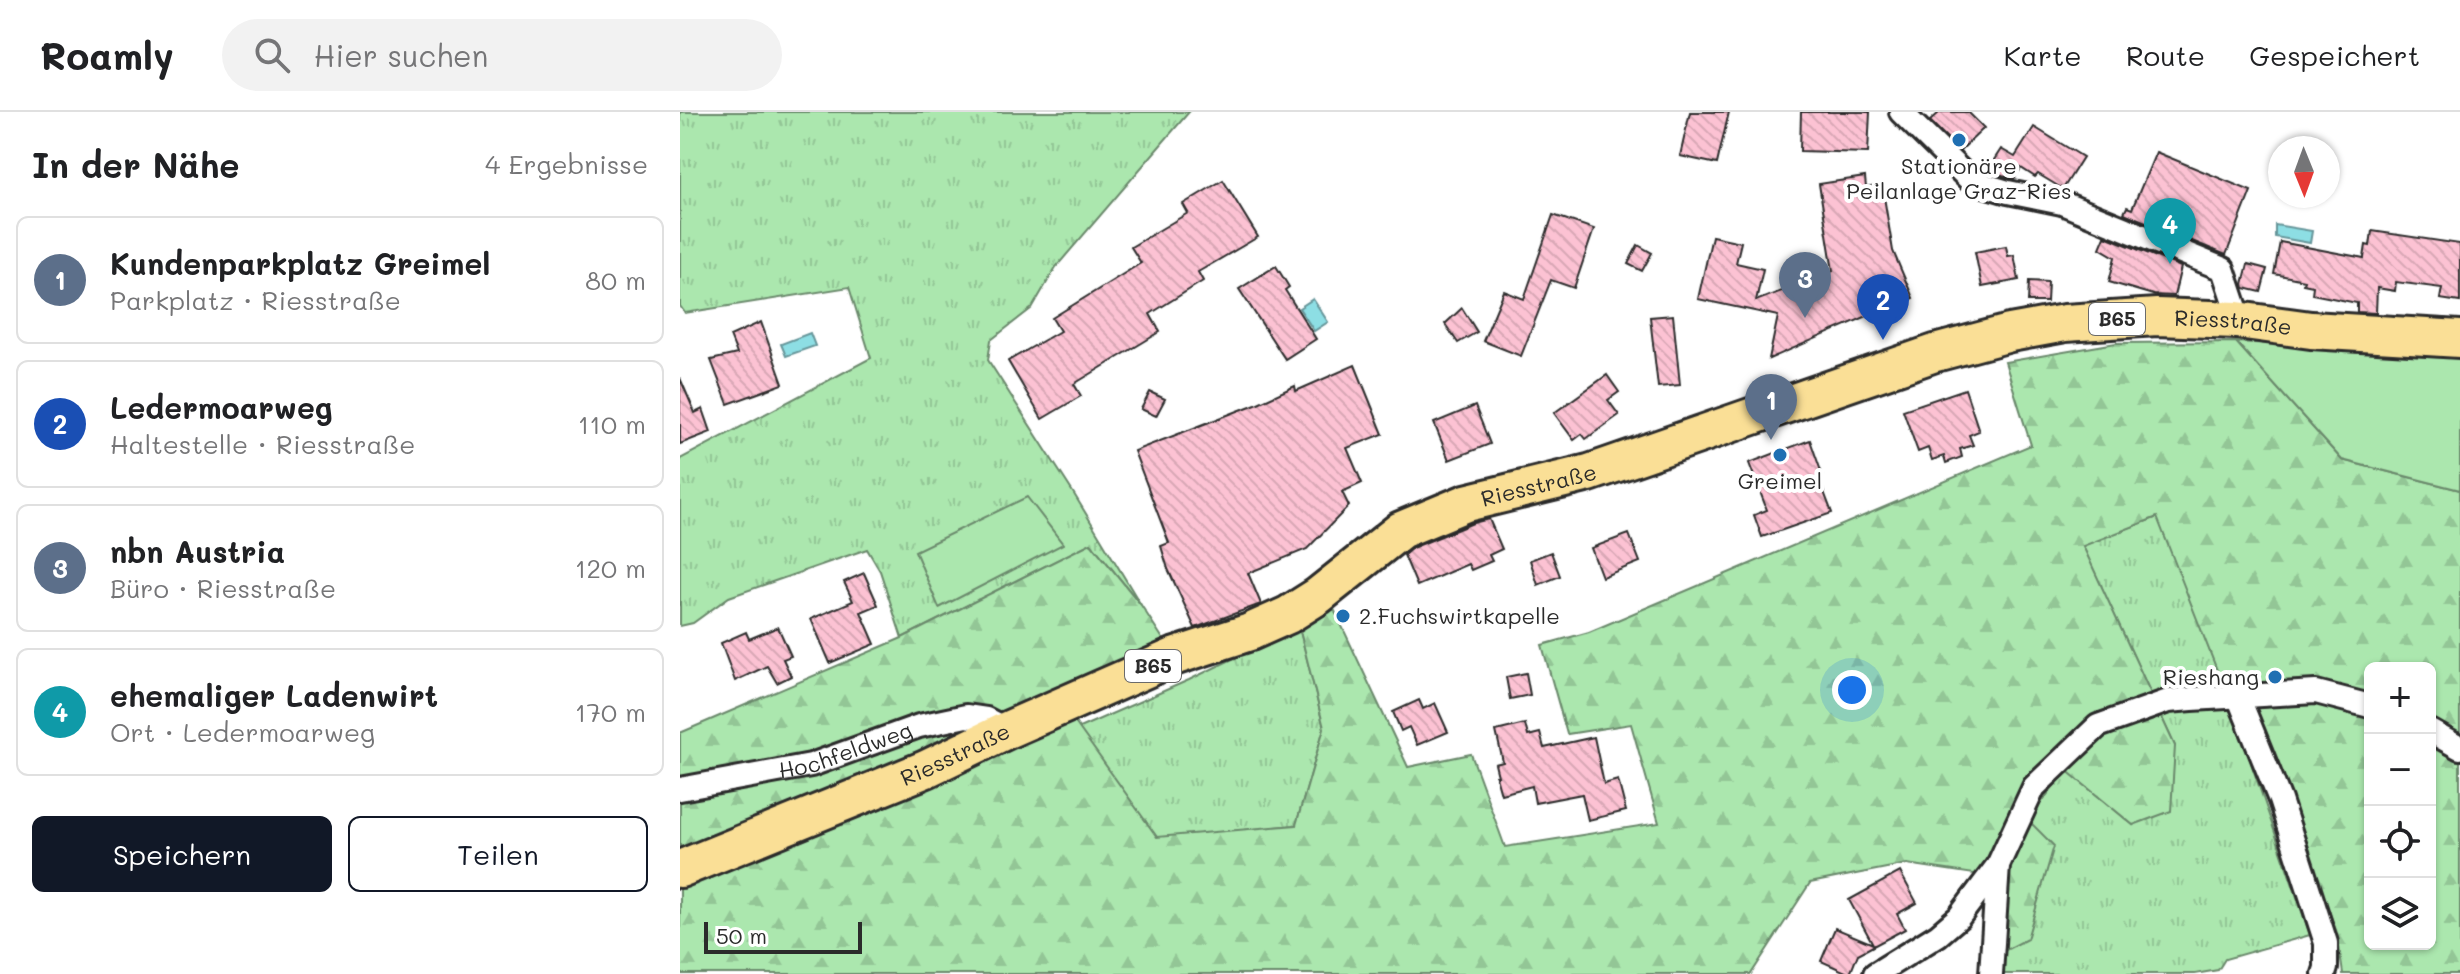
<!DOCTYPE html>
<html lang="de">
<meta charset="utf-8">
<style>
:root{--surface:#fff;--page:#f2f2f2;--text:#202124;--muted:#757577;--line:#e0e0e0;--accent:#111827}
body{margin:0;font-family:Mali,sans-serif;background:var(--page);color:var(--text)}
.controls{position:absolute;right:24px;bottom:24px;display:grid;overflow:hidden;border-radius:12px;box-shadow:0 2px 6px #0004}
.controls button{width:72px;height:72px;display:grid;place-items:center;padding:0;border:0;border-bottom:2px solid var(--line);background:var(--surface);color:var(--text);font:40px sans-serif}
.compass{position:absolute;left:1588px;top:24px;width:72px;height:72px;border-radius:50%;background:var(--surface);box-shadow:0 2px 6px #0004;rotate:179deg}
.scale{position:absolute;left:24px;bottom:20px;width:158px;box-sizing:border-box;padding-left:8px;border:4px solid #2b2b2b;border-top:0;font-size:22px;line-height:28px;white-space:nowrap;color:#2b2b2b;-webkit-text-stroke:6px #fff;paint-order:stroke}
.you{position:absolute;left:1172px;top:578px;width:28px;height:28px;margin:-20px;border:6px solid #fff;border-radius:50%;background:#1a73e8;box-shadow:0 0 0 12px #1a73e833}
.badge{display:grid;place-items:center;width:52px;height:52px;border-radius:50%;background:var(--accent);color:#fff;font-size:26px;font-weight:700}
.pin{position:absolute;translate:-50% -66px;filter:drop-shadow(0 2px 4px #0008)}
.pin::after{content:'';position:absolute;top:42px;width:28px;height:24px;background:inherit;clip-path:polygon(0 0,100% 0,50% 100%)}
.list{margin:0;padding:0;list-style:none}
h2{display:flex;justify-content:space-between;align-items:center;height:104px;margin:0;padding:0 32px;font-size:34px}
h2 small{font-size:26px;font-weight:400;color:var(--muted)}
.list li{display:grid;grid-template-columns:52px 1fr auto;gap:24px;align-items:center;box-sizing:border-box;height:128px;margin:0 16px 16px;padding:0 16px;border:2px solid var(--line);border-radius:12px}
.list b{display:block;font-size:30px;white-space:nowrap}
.list p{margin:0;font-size:26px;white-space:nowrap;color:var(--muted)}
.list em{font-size:26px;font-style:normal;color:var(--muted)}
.actions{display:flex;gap:16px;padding:24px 32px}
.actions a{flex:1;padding:18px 0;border:2px solid var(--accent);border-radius:12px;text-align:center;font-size:28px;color:var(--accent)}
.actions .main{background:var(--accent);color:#fff}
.icon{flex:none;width:44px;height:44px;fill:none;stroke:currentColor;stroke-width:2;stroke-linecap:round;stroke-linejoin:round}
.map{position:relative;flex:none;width:1780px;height:862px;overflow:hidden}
header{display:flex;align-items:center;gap:48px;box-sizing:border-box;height:112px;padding:0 40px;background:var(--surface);border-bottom:2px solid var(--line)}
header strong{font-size:38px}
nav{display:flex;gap:44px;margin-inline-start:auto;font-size:28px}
.search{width:560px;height:72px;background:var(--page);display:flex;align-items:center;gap:20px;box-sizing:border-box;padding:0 28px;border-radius:44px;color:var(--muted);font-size:30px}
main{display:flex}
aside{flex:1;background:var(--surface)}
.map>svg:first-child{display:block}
</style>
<header>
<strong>Roamly</strong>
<div class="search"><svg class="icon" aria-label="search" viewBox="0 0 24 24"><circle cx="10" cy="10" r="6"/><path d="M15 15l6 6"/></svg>Hier suchen</div>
<nav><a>Karte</a><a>Route</a><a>Gespeichert</a></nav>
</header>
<main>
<aside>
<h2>In der Nähe<small>4 Ergebnisse</small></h2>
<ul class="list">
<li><span class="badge" style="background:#5c6f8a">1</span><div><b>Kundenparkplatz Greimel</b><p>Parkplatz · Riesstraße</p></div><em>80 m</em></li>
<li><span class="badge" style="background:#1a4fb4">2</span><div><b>Ledermoarweg</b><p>Haltestelle · Riesstraße</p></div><em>110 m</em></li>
<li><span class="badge" style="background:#5c6f8a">3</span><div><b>nbn Austria</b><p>Büro · Riesstraße</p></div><em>120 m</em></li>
<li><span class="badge" style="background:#0f9aa8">4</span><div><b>ehemaliger Ladenwirt</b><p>Ort · Ledermoarweg</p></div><em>170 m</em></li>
</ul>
<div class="actions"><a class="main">Speichern</a><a>Teilen</a></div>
</aside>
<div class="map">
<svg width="1780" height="862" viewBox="0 0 1780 862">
<defs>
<pattern id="grass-tufts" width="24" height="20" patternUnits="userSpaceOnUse" patternTransform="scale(2)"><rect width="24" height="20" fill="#abe7ae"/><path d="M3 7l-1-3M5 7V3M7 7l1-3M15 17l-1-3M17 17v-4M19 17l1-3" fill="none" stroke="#93c696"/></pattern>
<pattern id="forest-firs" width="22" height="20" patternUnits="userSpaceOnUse" patternTransform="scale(2)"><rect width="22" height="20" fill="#abe7ae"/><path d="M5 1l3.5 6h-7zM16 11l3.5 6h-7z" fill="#93c696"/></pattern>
<pattern id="building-back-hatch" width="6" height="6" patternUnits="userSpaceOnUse" patternTransform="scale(2)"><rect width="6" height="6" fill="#fcc2d3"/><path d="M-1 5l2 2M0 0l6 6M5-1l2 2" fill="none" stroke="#d8a7b5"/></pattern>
</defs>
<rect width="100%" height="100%" fill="#fff"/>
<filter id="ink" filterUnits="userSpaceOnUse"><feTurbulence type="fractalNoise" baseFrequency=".0125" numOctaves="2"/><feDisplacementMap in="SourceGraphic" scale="16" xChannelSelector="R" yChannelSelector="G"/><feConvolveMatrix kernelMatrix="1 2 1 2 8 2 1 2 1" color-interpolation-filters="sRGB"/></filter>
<g filter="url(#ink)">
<!-- grass -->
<g fill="url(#grass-tufts)" stroke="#6b896c" stroke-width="2">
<path d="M 0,0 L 509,0 L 376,155 L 352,196 L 311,228 L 308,248 L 394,382 L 461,493 L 411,431 L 222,526 L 200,459 L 187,437 L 49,485 L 13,511 L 0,514 L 0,347 L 191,246 L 169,175 L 5,201 L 0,194 Z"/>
<path d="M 1478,405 L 1555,604 L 1630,823 L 1545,847 L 1538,858 L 1515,862 L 1322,862 L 1322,840 L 1348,708 L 1386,657 L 1453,713 L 1495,634 L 1402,433 Z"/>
<path d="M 619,515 L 644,616 L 616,713 L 477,726 L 397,617 L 509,568 Z"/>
</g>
<!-- forest -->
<path fill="url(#forest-firs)" stroke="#6b896c" stroke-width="2" fill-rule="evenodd" d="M 1556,230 L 1662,348 L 1780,378 L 1780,862 L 1663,862 L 1657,821 L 1574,593 L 1555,604 L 1477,405 L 1403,434 L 1495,634 L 1491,699 L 1453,713 L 1386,658 L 1348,708 L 1374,734 L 1347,827 L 1322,840 L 1315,765 L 1227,752 L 1130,771 L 1071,862 L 0,862 L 0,621 L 222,526 L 411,431 L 461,493 L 485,530 L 374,581 L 477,725 L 616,713 L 644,616 L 619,515 L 654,497 L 728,655 L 791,642 L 825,735 L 979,711 L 951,612 L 887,622 L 862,533 L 909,520 L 1351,333 L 1325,250 L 1436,231 ZM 1690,556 L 1750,556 L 1750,832 L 1690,832 Z"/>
<!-- garden -->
<g fill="#abe7ae" stroke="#6b896c" stroke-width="2">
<path d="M 1556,230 L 1780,242 L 1780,378 L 1662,348 Z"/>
<path d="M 347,385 L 383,432 L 259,496 L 235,439 Z"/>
</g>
<!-- water -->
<g fill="#8ddee4" stroke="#66969a" stroke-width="2">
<path d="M 1595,113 L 1632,119 L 1630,131 L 1595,125 Z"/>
<path d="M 633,187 L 648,210 L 634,219 L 619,196 Z"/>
<path d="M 130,221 L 135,234 L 106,244 L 101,232 Z"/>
</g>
<!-- building -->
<g fill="url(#building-back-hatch)" stroke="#2b2b2b" stroke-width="2">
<path d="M 1010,0 L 1049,0 L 1037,52 L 1000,44 Z"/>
<path d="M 1121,0 L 1190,0 L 1188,41 L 1120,39 Z"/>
<path d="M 1260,0 L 1288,0 L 1304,16 L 1280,39 L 1250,9 Z"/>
<path d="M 1354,15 L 1403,45 L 1383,77 L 1358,62 L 1355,65 L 1341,56 L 1334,67 L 1313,60 L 1312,51 L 1321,37 L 1335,45 Z"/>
<path d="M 1476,40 L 1571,79 L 1546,143 L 1444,101 L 1447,95 L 1452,97 Z"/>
<path d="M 1185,65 L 1186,76 L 1202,73 L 1213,139 L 1233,186 L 1194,203 L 1194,201 L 1089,247 L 1098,204 L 1018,187 L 1032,124 L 1061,130 L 1056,151 L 1083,157 L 1076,189 L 1153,159 L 1139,72 Z"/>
<path d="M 543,68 L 578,125 L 518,160 L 523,169 L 470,202 L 480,220 L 394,272 L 401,284 L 362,307 L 328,249 L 380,219 L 372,206 L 461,151 L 451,135 L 508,101 L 503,92 Z"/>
<path d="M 873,103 L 914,117 L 894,176 L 871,168 L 841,244 L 803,229 L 824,179 L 844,187 Z"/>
<path d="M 1692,119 L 1780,132 L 1780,190 L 1760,187 L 1762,176 L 1716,170 L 1715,179 L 1697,176 L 1696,201 L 1677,200 L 1677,191 L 1632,182 L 1633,174 L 1623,172 L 1624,168 L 1594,162 L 1600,130 L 1684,146 L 1686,133 L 1690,134 Z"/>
<path d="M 1425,124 L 1501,155 L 1494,184 L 1473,183 L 1429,170 L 1435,145 L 1420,136 Z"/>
<path d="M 958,133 L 972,141 L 962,159 L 948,152 Z"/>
<path d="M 1326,134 L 1328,144 L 1334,143 L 1339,168 L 1302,175 L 1295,140 Z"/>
<path d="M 1568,152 L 1587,157 L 1581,180 L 1564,176 L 1563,172 Z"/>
<path d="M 596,154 L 609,175 L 605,178 L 636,227 L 605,247 L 559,177 Z"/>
<path d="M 1349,169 L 1368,170 L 1367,190 L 1348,190 Z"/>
<path d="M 782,196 L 797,220 L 778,231 L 765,212 Z"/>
<path d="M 993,203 L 1000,273 L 978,275 L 970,205 Z"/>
<path d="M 81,210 L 103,272 L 48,292 L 31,248 L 57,242 L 50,224 Z"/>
<path d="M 675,253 L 703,322 L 667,336 L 682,371 L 662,380 L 669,394 L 627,437 L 568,461 L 581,492 L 515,516 L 488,457 L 481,434 L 489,431 L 454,339 L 576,292 L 615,274 L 616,279 Z"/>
<path d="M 927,263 L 939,280 L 928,288 L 939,303 L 906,327 L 902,322 L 894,328 L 874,301 Z"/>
<path d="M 0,266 L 15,301 L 23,297 L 31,320 L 0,332 Z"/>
<path d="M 1285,277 L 1299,319 L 1289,323 L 1293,333 L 1280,337 L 1282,345 L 1266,351 L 1264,344 L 1252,348 L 1248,336 L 1238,340 L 1223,298 Z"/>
<path d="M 470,280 L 485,287 L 476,304 L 461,297 Z"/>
<path d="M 795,294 L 810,332 L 769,348 L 754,311 Z"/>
<path d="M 1130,328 L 1142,362 L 1138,364 L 1152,401 L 1082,425 L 1074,403 L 1087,398 L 1069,351 Z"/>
<path d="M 809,407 L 822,437 L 809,443 L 812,449 L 791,458 L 788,452 L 737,474 L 724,443 L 732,436 L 793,411 Z"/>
<path d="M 949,422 L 960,450 L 922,465 L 911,436 Z"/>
<path d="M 871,440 L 880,464 L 858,473 L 850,448 Z"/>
<path d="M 184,461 L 198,493 L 181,500 L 195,532 L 150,551 L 131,507 L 173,489 L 164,470 Z"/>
<path d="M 98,515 L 111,544 L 103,547 L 111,564 L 97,571 L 87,554 L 55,569 L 41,531 L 66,520 L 69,527 Z"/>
<path d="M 846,561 L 850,583 L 830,587 L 826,565 Z"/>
<path d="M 739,588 L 743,597 L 755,591 L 768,620 L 737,633 L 729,615 L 721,619 L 713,600 Z"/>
<path d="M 845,612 L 848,624 L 860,621 L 864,636 L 914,625 L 924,672 L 938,668 L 946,699 L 908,708 L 902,682 L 855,691 L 852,674 L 821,682 L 816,664 L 818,664 L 815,652 L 823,650 L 816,619 Z"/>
<path d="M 1220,760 L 1237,791 L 1217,802 L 1225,817 L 1178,842 L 1170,862 L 1141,849 L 1155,816 L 1193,832 L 1169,788 Z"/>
</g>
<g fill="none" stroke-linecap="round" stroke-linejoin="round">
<!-- minor casing -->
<g stroke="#2b2b2b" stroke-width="28">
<g id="minor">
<path d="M 1221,0 L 1291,69 L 1328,80 L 1382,91 L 1543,157 L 1556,196 L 1557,208"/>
<path d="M 1558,584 L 1600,688 L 1646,831 L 1646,856 L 1644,862"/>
<path d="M 1750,619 L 1780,636"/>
<path id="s1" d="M 0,677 L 131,653 L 239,614 L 286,604 L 306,607 L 327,618"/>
<path d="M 1195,862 L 1258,823 L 1279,805 L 1318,753"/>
<path d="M 1311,862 L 1318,753 L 1354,675 L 1418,614 L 1488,589 L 1512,587 L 1636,580 L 1690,594"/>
</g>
</g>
<!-- primary casing -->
<g stroke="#2b2b2b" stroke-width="42">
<g id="primary">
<path id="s2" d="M 0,757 L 246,657 L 327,618 L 496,544 L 570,520 L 608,503 L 638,484 L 721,418 L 786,391 L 909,361 L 1255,241 L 1330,221 L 1385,211 L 1477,205 L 1557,208 L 1631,218 L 1780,227"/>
</g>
</g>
<!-- minor -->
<use href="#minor" stroke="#fff" stroke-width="22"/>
<!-- primary -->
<use href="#primary" stroke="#fadf96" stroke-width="36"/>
</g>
</g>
<!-- markers -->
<g fill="#1f6fb2" stroke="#fff" stroke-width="3">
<circle cx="1279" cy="28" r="8"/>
<circle cx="1100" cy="343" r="8"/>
<circle cx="663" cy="504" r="8"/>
<circle cx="1595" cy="565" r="8"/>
</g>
<g text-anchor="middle" stroke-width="8" stroke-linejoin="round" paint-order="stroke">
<!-- shield labels -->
<g fill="#fff" stroke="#6b6b6b" stroke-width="2">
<rect x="1409" y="191" width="56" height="32" rx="6"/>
<rect x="445" y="538" width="56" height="32" rx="6"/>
</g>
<g font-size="20" font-weight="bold" fill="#2b2b2b">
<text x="1437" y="214">B65</text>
<text x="473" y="561">B65</text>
</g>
<!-- poi labels -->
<g font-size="22" fill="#2b2b2b" stroke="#fff">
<text x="1279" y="62">Stationäre<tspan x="1279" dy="25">Peilanlage Graz-Ries</tspan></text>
<text x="1100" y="377">Greimel</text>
<text x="679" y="512" text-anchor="start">2.Fuchswirtkapelle</text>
<text x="1579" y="573" text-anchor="end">Rieshang</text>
</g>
<!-- street labels -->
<g font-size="22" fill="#2b2b2b" stroke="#fff">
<text dy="8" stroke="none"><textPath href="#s2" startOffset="1666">Riesstraße</textPath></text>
<text dy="8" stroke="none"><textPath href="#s2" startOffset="946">Riesstraße</textPath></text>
<text dy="8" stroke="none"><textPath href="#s1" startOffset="170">Hochfeldweg</textPath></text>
<text dy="8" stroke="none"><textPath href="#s2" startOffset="298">Riesstraße</textPath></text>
</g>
</g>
</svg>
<div class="controls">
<button>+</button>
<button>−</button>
<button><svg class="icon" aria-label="locate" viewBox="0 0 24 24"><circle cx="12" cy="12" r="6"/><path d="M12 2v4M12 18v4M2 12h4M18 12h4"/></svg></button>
<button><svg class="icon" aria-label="layers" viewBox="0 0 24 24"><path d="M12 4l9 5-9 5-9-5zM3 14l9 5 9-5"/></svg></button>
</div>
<svg class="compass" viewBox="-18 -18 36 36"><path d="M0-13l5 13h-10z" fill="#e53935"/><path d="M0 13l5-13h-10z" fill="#757577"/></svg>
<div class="scale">50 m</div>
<div class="you"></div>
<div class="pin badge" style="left:1091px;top:328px;background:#5c6f8a">1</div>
<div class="pin badge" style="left:1203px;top:228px;background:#1a4fb4">2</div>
<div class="pin badge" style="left:1125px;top:206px;background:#5c6f8a">3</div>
<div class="pin badge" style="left:1490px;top:152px;background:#0f9aa8">4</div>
</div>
</main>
